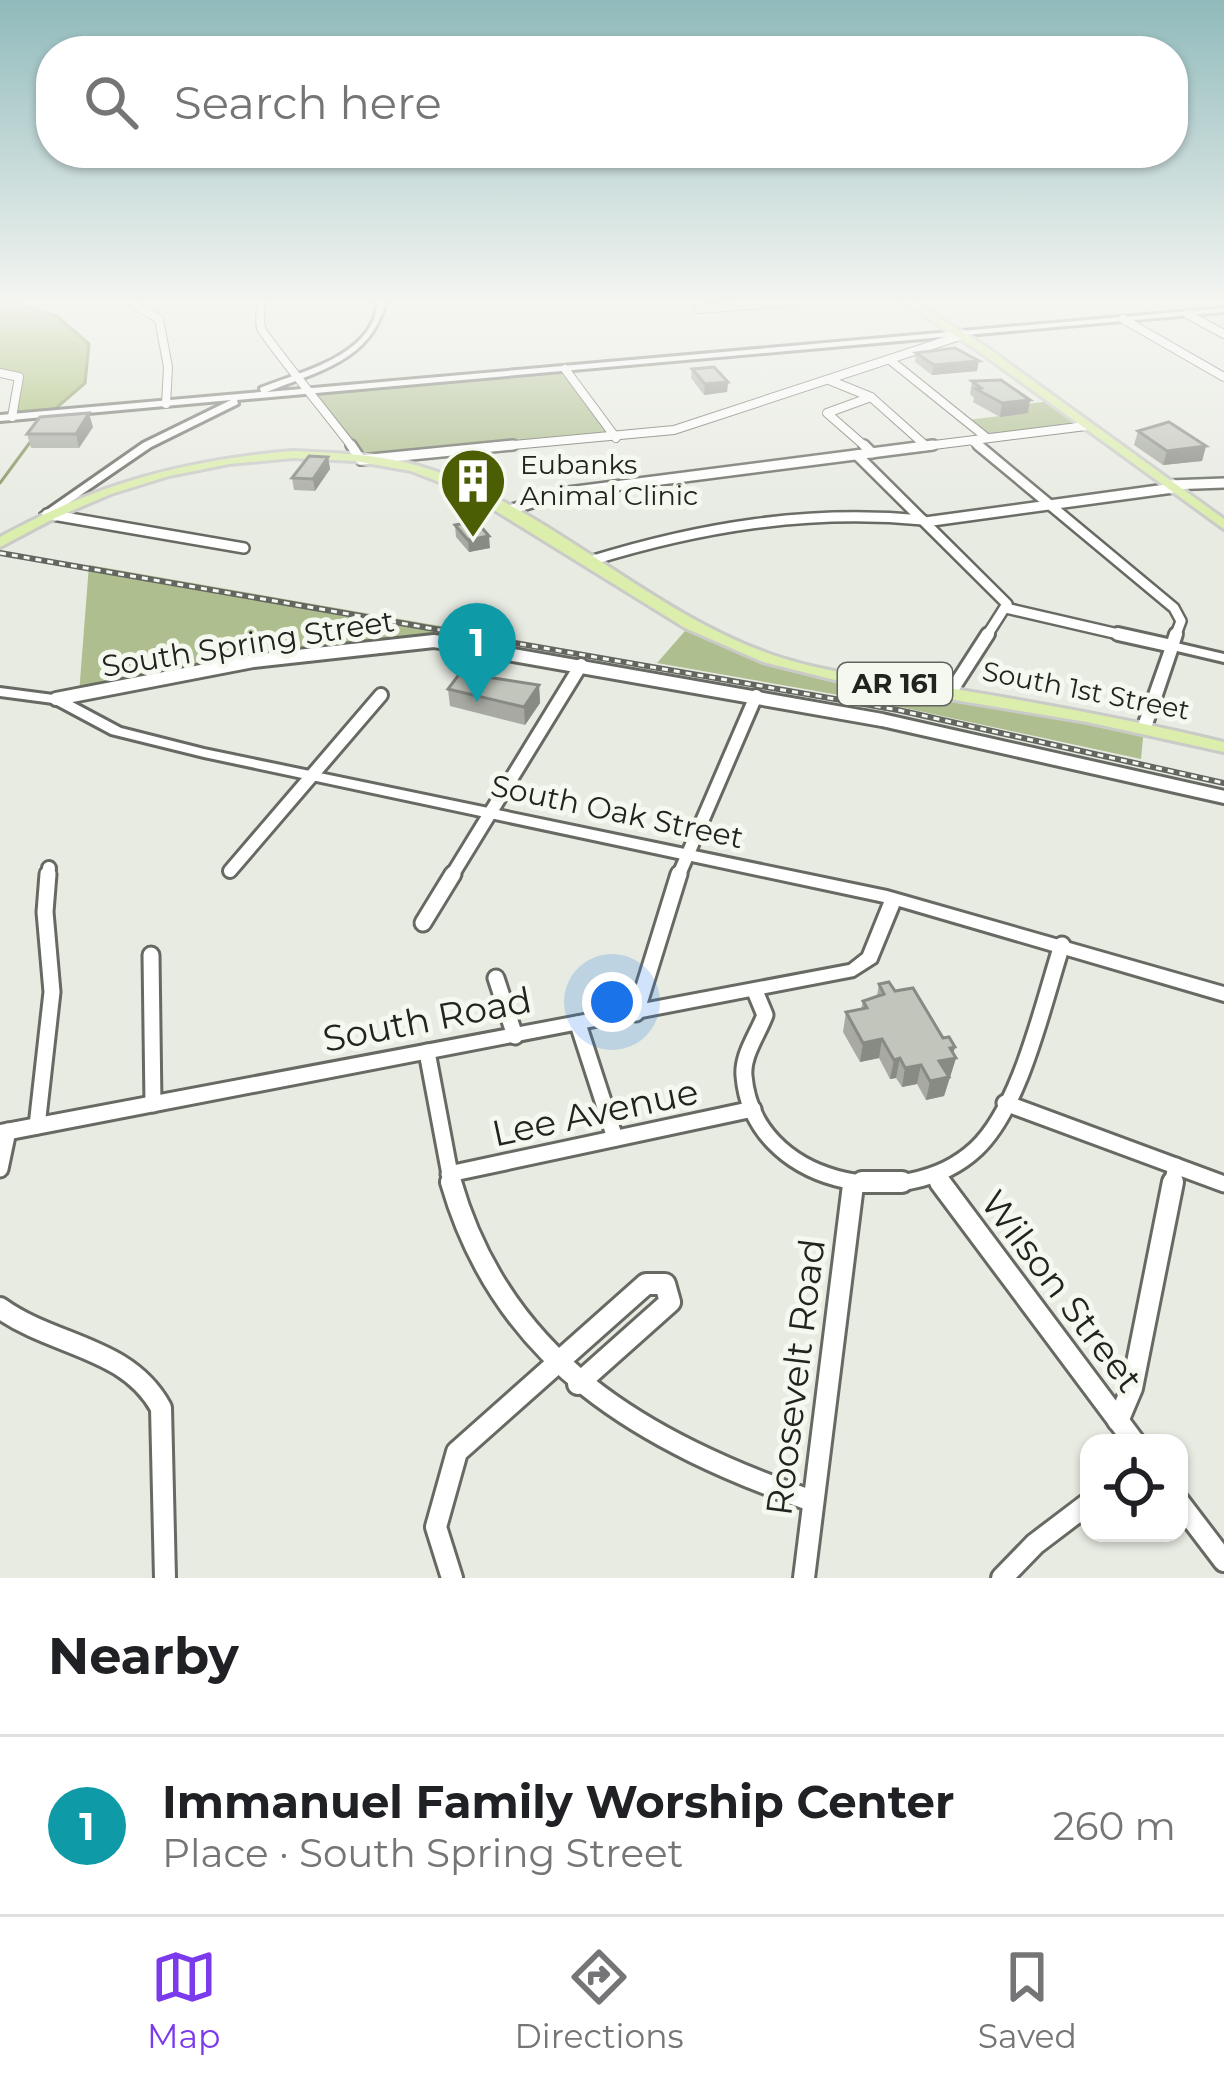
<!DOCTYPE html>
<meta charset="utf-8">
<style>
:root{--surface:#fff;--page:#f6f6f6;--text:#202124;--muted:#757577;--line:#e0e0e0;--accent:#7c3aed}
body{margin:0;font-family:Montserrat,sans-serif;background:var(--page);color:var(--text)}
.controls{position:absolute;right:36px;bottom:36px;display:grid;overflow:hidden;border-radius:24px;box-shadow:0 3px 9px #0004}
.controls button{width:108px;height:108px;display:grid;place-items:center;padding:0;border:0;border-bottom:3px solid var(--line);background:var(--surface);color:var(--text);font:60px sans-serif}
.you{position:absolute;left:612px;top:1002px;width:42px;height:42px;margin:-30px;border:9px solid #fff;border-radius:50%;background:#1a73e8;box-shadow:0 0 0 18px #1a73e833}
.badge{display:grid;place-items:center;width:78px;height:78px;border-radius:50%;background:var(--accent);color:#fff;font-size:39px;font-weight:700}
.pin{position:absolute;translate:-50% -99px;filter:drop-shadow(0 3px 6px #0008)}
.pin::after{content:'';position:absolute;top:63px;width:42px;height:36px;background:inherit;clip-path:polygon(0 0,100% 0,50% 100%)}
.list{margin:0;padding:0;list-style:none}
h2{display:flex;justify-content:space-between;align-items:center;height:156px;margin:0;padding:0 48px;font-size:51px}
h2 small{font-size:39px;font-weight:400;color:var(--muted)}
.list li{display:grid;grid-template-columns:78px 1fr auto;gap:36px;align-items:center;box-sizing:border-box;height:180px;padding:0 48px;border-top:3px solid var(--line)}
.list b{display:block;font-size:45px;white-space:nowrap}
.list p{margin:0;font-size:39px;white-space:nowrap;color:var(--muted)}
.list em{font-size:39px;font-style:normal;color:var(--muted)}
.icon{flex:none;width:66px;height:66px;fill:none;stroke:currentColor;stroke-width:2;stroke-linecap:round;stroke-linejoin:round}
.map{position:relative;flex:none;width:1224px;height:1578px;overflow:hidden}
.search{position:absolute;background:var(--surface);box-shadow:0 3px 9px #0004;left:36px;right:36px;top:36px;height:132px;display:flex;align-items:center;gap:30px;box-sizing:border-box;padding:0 42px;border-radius:48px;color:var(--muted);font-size:45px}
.sheet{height:336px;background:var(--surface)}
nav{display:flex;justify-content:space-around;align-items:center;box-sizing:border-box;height:168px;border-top:3px solid var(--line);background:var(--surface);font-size:33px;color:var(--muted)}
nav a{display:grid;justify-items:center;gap:6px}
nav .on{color:var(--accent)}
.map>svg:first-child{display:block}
</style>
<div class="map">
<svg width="1224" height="1578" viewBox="0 0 1224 1578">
<rect width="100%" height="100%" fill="#e8ebe2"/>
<!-- green -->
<g fill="#aebe8e">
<path d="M 565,369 L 616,438 L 361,460 L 312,391 Z"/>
<path d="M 1052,401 L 1086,426 L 989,439 L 966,420 L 1026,413 L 1017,405 Z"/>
<path d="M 89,565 L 446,627 L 434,641 L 79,694 Z"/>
<path d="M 692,623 L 768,659 L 1144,728 L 1141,759 L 873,701 L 657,663 Z"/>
</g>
<!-- forest -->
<path fill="#a3ba6e" d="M 0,300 L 57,316 L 89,344 L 85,383 L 51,414 L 12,417 L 19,377 L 0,373 Z"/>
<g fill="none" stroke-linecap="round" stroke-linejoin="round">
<!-- stream -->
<g stroke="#83935d" stroke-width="3">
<path d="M 0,300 L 57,316 L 89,344 L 85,383 L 55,409"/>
<path d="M 0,483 L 31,441"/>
</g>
<!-- minor-far4 casing -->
<g stroke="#676a62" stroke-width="10">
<g id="minor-far4">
<path d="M 127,300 L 159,319 L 168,367 L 166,404"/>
<path d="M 261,300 C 261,308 259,320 261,328 C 263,336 341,431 353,448"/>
<path d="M 699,309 L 810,300"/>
<path d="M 1187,314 L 1224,334"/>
<path d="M 1123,319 L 1224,377"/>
<path d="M 890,360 L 987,438"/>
<path d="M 565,369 L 616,438"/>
<path d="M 0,373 L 19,377 L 12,417"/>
<path d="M 829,380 L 871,397 L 926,446"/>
<path d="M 973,441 L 982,448"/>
<path d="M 481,448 L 674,430 L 963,335"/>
<path d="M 867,448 L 827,413 L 871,397"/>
<path d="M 910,448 L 1086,426"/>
</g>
</g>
<!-- minor-far3 casing -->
<g stroke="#676a62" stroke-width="14">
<g id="minor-far3">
<path d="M 351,445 L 361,460 L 513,445"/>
<path d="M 864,445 L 872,453"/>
<path d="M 978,445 L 1174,608 L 1181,621 L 1175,637"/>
<path d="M 857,455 L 1007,604 L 986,637"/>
<path d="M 1169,485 L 1224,483"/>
<path d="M 506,511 L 568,492 L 933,445"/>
<path d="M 47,514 L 244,548"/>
<path d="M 925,522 L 1173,488"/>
<path d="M 590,561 C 700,527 808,509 923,520"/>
<path d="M 1006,608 L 1131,637"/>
</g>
</g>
<!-- minor-far2 casing -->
<g stroke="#676a62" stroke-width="18">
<g id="minor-far2">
<path d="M 1118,634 L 1172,646 L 1176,634"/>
<path d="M 950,693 L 988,634"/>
<path d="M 56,699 L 253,661 L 434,641 L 882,720 L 1224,797"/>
<path d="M 230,871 L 381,695"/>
<path d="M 48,877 L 49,868"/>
<path d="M 451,877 L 581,665"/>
<path d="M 678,877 L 756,696"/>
</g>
</g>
<!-- minor-far1 casing -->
<g stroke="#676a62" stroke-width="21">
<g id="minor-far1">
<path d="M 423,923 L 453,874"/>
<path d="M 151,955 L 153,1104"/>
<path d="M 496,978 L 515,1036"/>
<path d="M 755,991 L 765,1015 C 758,1034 742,1055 744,1076 C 753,1184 904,1216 976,1149 C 1021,1107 1043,1003 1062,945"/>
<path d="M 636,1013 L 679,874"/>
<path d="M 578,1024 L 615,1138"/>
<path d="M 427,1052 L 452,1185"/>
<path d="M 1005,1103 L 1224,1184"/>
<path d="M 37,1126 L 52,992 L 45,912 L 48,874"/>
<path d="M 0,1169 L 8,1131"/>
<path d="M 449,1174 L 753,1109"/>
<path d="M 937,1179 L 942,1185"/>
<path d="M 1172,1185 L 1176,1166"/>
</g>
</g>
<!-- minor casing -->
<g stroke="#676a62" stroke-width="26">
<g id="minor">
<path d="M 451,1182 C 503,1363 645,1442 812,1501"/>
<path d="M 862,1182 L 902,1182"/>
<path d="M 940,1182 L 1135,1443"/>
<path d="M 0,1308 C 54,1347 127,1346 161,1408 L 165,1578"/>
<path d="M 1118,1421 L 1132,1388 L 1173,1182"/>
<path d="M 1179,1502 L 1224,1561"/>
<path d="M 452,1578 L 436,1527 L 457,1452 L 646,1284 L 665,1284 L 670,1302 L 578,1384"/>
<path d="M 804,1578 L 853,1185"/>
<path d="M 1002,1578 L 1035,1544 L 1089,1503"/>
</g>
</g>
<!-- tertiary casing -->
<g stroke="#676a62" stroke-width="6">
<g id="tertiary">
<path d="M 378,300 L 386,300 C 372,361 318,371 267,392 L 1224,308 L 1224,312 L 237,400 L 238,404 L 151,447 L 50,516 L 41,514 L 143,443 L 231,400 L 0,421 L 0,415 L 261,392 L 260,388 C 297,373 357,360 374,319 C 376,313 377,306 378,300 Z"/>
<path d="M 1172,642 L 1224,654 L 1224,662 L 1177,651 L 1151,728 L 1149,731 L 1139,731 L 1137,728 L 1166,646 Z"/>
<path d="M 0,688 L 61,696 L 121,728 L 204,749 L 887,891 L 1224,987 L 1224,1001 L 899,906 L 876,962 L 854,976 L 0,1141 L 0,1125 L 849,965 L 863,954 L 884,902 L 204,757 L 111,734 L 53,703 L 0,696 Z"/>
</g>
</g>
<!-- primary casing -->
<g stroke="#cacac9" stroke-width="6">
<g id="primary">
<path d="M 900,300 L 911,300 L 985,346 L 1224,519 L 1224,529 L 977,350 Z"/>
<path d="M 293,451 C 335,453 378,454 419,466 C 545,503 643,609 770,654 C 826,674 889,679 948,688 C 1040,703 1133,720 1224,742 L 1224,752 L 1087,722 L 835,680 L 763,662 L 685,628 L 465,492 L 411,471 L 355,461 L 293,458 L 229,464 L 169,476 L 111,494 L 55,518 L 0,547 L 0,537 C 96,484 184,460 293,451 Z"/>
</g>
</g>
<!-- minor-far4 -->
<use href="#minor-far4" stroke="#fff" stroke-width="8"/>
<!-- minor-far3 -->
<use href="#minor-far3" stroke="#fff" stroke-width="9"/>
<!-- minor-far2 -->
<use href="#minor-far2" stroke="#fff" stroke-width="12"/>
<!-- minor-far1 -->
<use href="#minor-far1" stroke="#fff" stroke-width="15"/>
<!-- minor -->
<use href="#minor" stroke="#fff" stroke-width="20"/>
<!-- tertiary -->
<use href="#tertiary" fill="#fff" fill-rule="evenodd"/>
<!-- primary -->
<use href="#primary" fill="#dbeeab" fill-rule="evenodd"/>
<!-- rail casing -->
<g stroke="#636660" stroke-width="6">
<path id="rail" d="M 0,553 L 898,710 L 1224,783"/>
</g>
<!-- rail -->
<use href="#rail" stroke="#f5f8ef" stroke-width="3" stroke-dasharray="6" stroke-linecap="butt"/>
</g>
<!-- wall -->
<g fill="#a7a9a2">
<path d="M 916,353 L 977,371 L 932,375 L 915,362 Z"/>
<path d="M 692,369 L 728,382 L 727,392 L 704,395 L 691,378 Z"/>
<path d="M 972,381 L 1030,400 L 1028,413 L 1000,417 L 973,402 L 974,398 L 970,394 Z"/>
<path d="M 93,427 L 79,448 L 31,448 L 27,434 Z"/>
<path d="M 1138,431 L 1206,446 L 1202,461 L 1163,465 L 1134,445 Z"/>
<path d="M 328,457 L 330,469 L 315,491 L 294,490 L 292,478 Z"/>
<path d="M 455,525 L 490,548 L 469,552 L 456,537 Z"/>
<path d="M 539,685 L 540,703 L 525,725 L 450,706 L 448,689 Z"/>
<path d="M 879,984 L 895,991 L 956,1058 L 944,1096 L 926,1100 L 917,1084 L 902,1087 L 896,1078 L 890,1079 L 879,1058 L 860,1062 L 843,1032 L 846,1012 L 861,1010 L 863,1001 L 877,996 Z"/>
</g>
<!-- shaded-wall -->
<g fill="#888a84">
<path d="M 979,361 L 977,371 L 932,375 L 934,365 Z"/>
<path d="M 728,382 L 727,392 L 704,395 L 705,384 Z"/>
<path d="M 1030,400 L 1028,413 L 1000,417 L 1002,403 Z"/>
<path d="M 89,413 L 93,427 L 79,448 L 76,434 Z"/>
<path d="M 1206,446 L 1202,461 L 1163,465 L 1167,451 Z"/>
<path d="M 328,457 L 330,469 L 315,491 L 313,479 Z"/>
<path d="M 489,536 L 490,548 L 469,552 L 468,540 Z"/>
<path d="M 539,685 L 540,703 L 525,725 L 524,707 Z"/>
<path d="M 882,1039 L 879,1058 L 860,1062 L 863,1043 Z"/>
<path d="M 955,1047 L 952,1059 L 956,1058 L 944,1096 L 926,1100 L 930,1081 L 939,1061 L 950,1048 Z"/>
<path d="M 900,1058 L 896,1078 L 890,1079 L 894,1060 Z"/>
<path d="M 921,1065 L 917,1084 L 902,1087 L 905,1068 Z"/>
</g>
<!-- building -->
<g fill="#c2c5bc" stroke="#888a84" stroke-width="3">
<path d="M 955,348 L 979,361 L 934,365 L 916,353 Z"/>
<path d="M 714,367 L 728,382 L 705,384 L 692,369 Z"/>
<path d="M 1001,380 L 1030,400 L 1002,403 L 976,389 L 981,388 L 972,381 Z"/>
<path d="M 89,413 L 76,434 L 27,434 L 40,417 Z"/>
<path d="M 1169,422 L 1206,446 L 1167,451 L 1138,431 Z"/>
<path d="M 309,456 L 328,457 L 313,479 L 292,478 Z"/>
<path d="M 476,521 L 489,536 L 468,540 L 455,525 Z"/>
<path d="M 460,673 L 539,685 L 524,707 L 448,689 Z"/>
<path d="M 889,982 L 895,991 L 913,988 L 943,1038 L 949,1037 L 955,1047 L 950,1048 L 956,1058 L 939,1061 L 949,1077 L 930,1081 L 921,1065 L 905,1068 L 900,1058 L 894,1060 L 882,1039 L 863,1043 L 846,1012 L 867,1008 L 863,1001 L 884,994 L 879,984 Z"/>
</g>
<!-- sky -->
<linearGradient id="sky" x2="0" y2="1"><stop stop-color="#90babb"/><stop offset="0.58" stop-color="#f5f6f2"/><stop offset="1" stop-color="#f5f6f2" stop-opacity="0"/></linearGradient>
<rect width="1224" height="521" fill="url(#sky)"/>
<!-- icons -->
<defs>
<g id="building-pin" transform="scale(3.45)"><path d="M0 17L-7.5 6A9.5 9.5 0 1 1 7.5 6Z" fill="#4b5e04" stroke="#f5f8ef"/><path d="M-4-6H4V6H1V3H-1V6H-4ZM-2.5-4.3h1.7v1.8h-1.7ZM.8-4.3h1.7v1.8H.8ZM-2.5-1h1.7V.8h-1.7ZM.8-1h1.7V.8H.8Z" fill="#fff"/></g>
</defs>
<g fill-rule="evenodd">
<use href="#building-pin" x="473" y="481"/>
</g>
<g text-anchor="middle" stroke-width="10" stroke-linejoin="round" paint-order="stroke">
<!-- far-poi labels -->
<g font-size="27" fill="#21231f" stroke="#f5f8ef" text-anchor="start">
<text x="520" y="474">Eubanks<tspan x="520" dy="31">Animal Clinic</tspan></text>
</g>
<!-- shield labels -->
<rect fill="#f5f8ef" stroke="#61635d" stroke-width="3" x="838" y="663" width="114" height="42" rx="9"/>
<g font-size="27" font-weight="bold" fill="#21231f">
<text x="895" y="693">AR 161</text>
</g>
<!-- far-street labels -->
<g font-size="27" fill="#21231f" stroke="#f5f8ef">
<text transform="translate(1086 691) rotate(11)" y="9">South 1st Street</text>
</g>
<!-- street labels -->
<g font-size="30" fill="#21231f" stroke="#f5f8ef">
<text transform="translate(248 644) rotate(-9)" y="10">South Spring Street</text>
<text transform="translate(617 812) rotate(12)" y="10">South Oak Street</text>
</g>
<!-- near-street labels -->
<g font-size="36" fill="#21231f" stroke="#f5f8ef">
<text transform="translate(427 1019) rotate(-11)" y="13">South Road</text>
<text transform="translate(595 1112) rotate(-12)" y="13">Lee Avenue</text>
<text transform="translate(1062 1291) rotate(53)" y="13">Wilson Street</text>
<text transform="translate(795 1377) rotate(-83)" y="13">Roosevelt Road</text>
</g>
</g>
</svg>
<div class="controls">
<button><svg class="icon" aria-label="locate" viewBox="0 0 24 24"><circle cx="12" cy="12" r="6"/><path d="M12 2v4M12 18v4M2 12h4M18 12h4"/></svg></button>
</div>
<div class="you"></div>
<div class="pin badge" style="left:477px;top:702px;background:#0f9aa8">1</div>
<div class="search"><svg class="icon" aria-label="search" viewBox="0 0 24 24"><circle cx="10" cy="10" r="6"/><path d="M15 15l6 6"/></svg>Search here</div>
</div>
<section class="sheet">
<h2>Nearby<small></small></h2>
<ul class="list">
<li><span class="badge" style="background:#0f9aa8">1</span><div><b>Immanuel Family Worship Center</b><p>Place · South Spring Street</p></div><em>260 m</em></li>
</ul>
</section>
<nav>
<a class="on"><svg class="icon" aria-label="map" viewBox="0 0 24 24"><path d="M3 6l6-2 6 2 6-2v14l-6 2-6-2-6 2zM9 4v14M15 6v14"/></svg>Map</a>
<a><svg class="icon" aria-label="directions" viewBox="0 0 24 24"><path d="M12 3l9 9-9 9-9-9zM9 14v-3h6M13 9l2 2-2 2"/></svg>Directions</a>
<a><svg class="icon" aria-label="saved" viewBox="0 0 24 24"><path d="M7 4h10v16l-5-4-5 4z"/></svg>Saved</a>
</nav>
